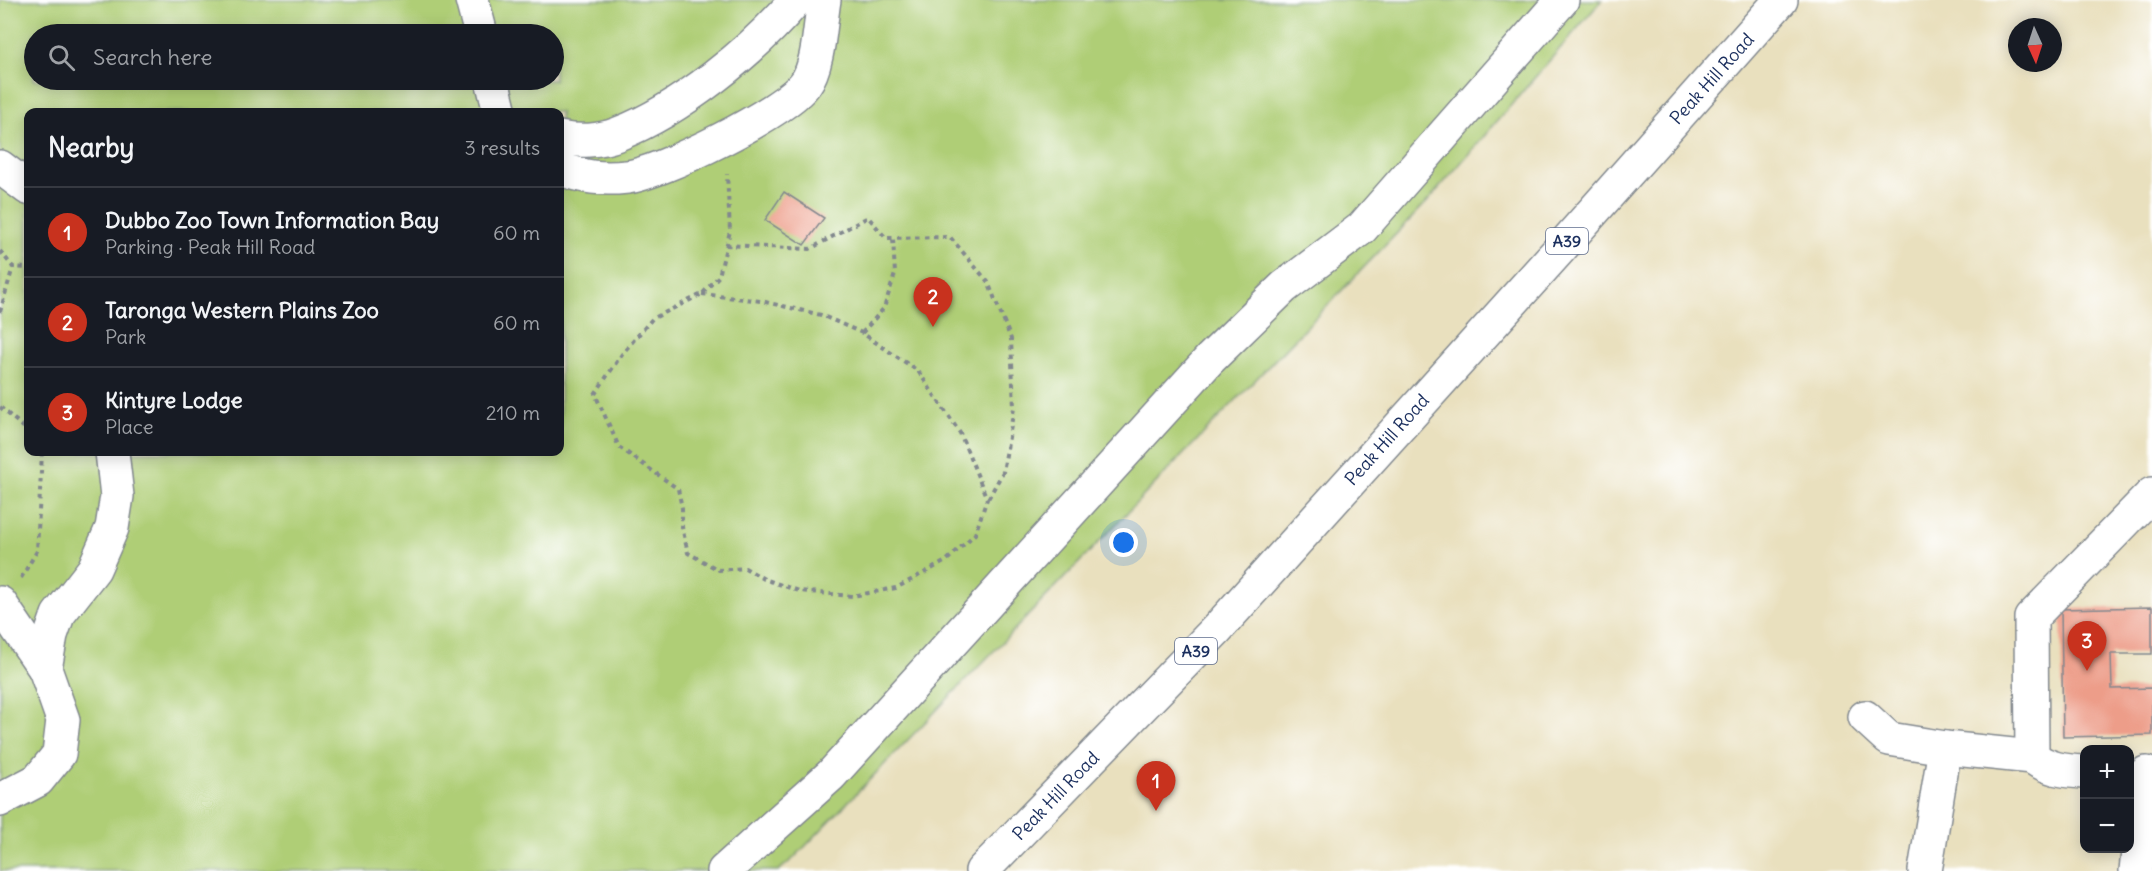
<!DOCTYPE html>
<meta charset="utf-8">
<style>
:root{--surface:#171b24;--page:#242831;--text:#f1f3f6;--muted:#9ea1a6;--line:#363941;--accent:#c8321e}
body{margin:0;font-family:Delius,sans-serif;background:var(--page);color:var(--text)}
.controls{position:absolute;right:18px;bottom:18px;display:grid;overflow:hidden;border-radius:12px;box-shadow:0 3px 15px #0003}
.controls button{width:54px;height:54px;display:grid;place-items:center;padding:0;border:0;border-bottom:2px solid var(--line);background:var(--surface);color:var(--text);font:30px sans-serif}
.compass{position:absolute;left:2008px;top:18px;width:54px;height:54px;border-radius:50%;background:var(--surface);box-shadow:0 3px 15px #0003;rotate:177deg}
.you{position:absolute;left:1124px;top:543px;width:21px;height:21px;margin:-15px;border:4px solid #fff;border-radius:50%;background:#1a73e8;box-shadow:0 0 0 9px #1a73e833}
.badge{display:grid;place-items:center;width:39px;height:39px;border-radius:50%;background:var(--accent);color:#fff;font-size:20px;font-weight:700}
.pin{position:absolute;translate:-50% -50px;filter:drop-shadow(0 2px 3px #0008)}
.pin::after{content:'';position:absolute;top:32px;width:21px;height:18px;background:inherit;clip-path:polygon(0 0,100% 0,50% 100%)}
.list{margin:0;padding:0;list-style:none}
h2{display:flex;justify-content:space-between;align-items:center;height:78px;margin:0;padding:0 24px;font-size:26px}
h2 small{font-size:20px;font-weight:400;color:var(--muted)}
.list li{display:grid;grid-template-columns:39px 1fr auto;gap:18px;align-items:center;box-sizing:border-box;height:90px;padding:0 24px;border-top:2px solid var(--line)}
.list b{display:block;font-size:22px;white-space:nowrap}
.list p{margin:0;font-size:20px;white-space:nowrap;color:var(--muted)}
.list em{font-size:20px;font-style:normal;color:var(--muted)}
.icon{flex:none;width:33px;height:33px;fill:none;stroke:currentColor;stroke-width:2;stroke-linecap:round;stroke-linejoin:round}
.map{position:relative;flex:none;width:2152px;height:871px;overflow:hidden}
.search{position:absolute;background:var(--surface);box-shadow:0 3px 15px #0003;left:24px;top:24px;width:540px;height:66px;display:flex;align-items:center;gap:15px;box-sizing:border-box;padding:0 21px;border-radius:33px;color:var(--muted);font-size:22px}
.panel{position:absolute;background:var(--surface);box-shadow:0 3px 15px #0003;left:24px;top:108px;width:540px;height:348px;border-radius:12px}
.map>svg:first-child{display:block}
</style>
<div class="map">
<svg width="2152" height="871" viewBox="0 0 2152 871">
<rect width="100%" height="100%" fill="#fff"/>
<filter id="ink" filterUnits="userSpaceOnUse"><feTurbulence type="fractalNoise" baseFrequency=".0167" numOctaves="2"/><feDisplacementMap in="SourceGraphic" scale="12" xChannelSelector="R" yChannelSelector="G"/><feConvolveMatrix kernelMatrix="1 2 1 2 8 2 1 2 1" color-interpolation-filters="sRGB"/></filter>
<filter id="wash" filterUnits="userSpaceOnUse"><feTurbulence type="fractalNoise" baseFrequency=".008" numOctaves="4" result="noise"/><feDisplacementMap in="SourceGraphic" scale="24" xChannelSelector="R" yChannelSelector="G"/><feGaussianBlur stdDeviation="1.35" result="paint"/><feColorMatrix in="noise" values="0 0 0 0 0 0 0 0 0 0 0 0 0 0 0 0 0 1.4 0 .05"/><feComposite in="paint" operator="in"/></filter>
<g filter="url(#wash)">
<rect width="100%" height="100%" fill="#e9e0be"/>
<!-- green -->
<path fill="#afce76" stroke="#657e6a" stroke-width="1.5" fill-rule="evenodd" d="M 0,0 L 1602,0 L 1427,202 L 794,858 L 778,871 L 0,871 ZM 34,34 L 554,34 L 554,80 L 34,80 ZM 28,112 L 560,112 L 560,452 L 28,452 Z"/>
<g id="blocks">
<!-- building -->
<g fill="#ed9d89">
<path d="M 784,192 L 824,218 L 804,245 L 765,220 Z"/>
<path d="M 2152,607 L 2152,654 L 2111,654 L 2112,689 L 2152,688 L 2152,735 L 2063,737 L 2061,609 Z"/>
</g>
</g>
</g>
<g filter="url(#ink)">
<use href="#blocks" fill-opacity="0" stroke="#82888e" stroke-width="1.5"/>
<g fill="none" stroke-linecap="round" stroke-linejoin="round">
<!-- minor casing -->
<g stroke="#82888e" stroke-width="36">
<g id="minor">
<path d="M 472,0 L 481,34"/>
<path d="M 492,80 L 500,112"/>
<path d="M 560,138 C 578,142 600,141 618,134 C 680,110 754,50 796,0"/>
<path d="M 0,167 L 28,188"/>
<path d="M 560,169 C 585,177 600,180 627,177 C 662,173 784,112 805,84 C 819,66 820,23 824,0"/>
<path d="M 0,603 L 45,669"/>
<path d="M 1865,717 L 1889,739 L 1945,748 L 2032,757"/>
<path d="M 2032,757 L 2031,618 L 2152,494"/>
<path d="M 2032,757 C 2048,769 2064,771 2084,772"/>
<path d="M 0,800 L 38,780 L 59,754 L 63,720 L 45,669 L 51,635 L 58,615 L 94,569 L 112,528 L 117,496 L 112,452"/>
<path d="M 724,871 L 831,775 L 1210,359 L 1284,287 L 1362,228 L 1562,0"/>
<path d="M 1925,871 L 1945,748"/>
<path d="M 2136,871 L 2146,773"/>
</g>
</g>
<!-- highway casing -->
<g stroke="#82888e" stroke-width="36">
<path id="highway" d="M 982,871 L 1217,629 L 1559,250 L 1781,0"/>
</g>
<!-- path -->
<g stroke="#82888e" stroke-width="4" stroke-dasharray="4.5 4.5" stroke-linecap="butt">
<path d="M 726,245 L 810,249 L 868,217 L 886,238 L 950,237 L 988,282 L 1011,339 L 1014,408 L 1003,472 L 988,499"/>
<path d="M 0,251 L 13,267 L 28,268"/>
<path d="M 703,293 L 719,276 L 730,231 L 727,174"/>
<path d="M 702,294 L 761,301 L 821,315 L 862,333 L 918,371 L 960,433 L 987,499 L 975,534 L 946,561 L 896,588 L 852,596 L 799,591 L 764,579 L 745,568 L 719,570 L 688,553 L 682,527 L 682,508 L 678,489 L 619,447 L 595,394 L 622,354 L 652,319 Z"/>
<path d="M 0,312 L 13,267"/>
<path d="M 862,333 L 884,308 L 895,274 L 893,238"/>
<path d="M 0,407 L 28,431"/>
<path d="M 21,578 L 37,551 L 42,452"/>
</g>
<!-- minor -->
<use href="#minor" stroke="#fff" stroke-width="33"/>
<!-- highway -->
<use href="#highway" stroke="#fff" stroke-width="33"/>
</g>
</g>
<g text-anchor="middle" stroke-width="4.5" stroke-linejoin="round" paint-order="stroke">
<!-- shield labels -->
<g fill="#fff" stroke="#5f6d8e" stroke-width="1.5">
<rect x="1546" y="228" width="42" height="26" rx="4.5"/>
<rect x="1175" y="638" width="42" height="26" rx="4.5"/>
</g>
<g font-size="16" font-weight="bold" fill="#1b2f5e">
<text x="1567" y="247">A39</text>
<text x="1196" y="657">A39</text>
</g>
<!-- street labels -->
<g font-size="18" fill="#1b2f5e" stroke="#fff">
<text transform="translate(1712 79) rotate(-48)" y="6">Peak Hill Road</text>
<text transform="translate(1387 440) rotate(-48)" y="6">Peak Hill Road</text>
<text transform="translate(1056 796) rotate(-46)" y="6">Peak Hill Road</text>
</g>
</g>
</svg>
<div class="controls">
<button>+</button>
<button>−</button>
</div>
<svg class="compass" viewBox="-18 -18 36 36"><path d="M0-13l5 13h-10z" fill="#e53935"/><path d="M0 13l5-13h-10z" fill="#9ea1a6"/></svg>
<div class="you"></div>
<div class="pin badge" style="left:1156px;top:811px">1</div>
<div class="pin badge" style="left:933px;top:327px">2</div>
<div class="pin badge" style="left:2087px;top:671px">3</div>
<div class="search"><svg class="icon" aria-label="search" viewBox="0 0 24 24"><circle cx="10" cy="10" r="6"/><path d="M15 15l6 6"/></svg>Search here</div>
<section class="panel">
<h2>Nearby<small>3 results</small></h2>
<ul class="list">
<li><span class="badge">1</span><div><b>Dubbo Zoo Town Information Bay</b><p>Parking · Peak Hill Road</p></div><em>60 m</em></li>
<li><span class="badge">2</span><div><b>Taronga Western Plains Zoo</b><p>Park</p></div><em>60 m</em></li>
<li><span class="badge">3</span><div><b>Kintyre Lodge</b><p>Place</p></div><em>210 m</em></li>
</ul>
</section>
</div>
